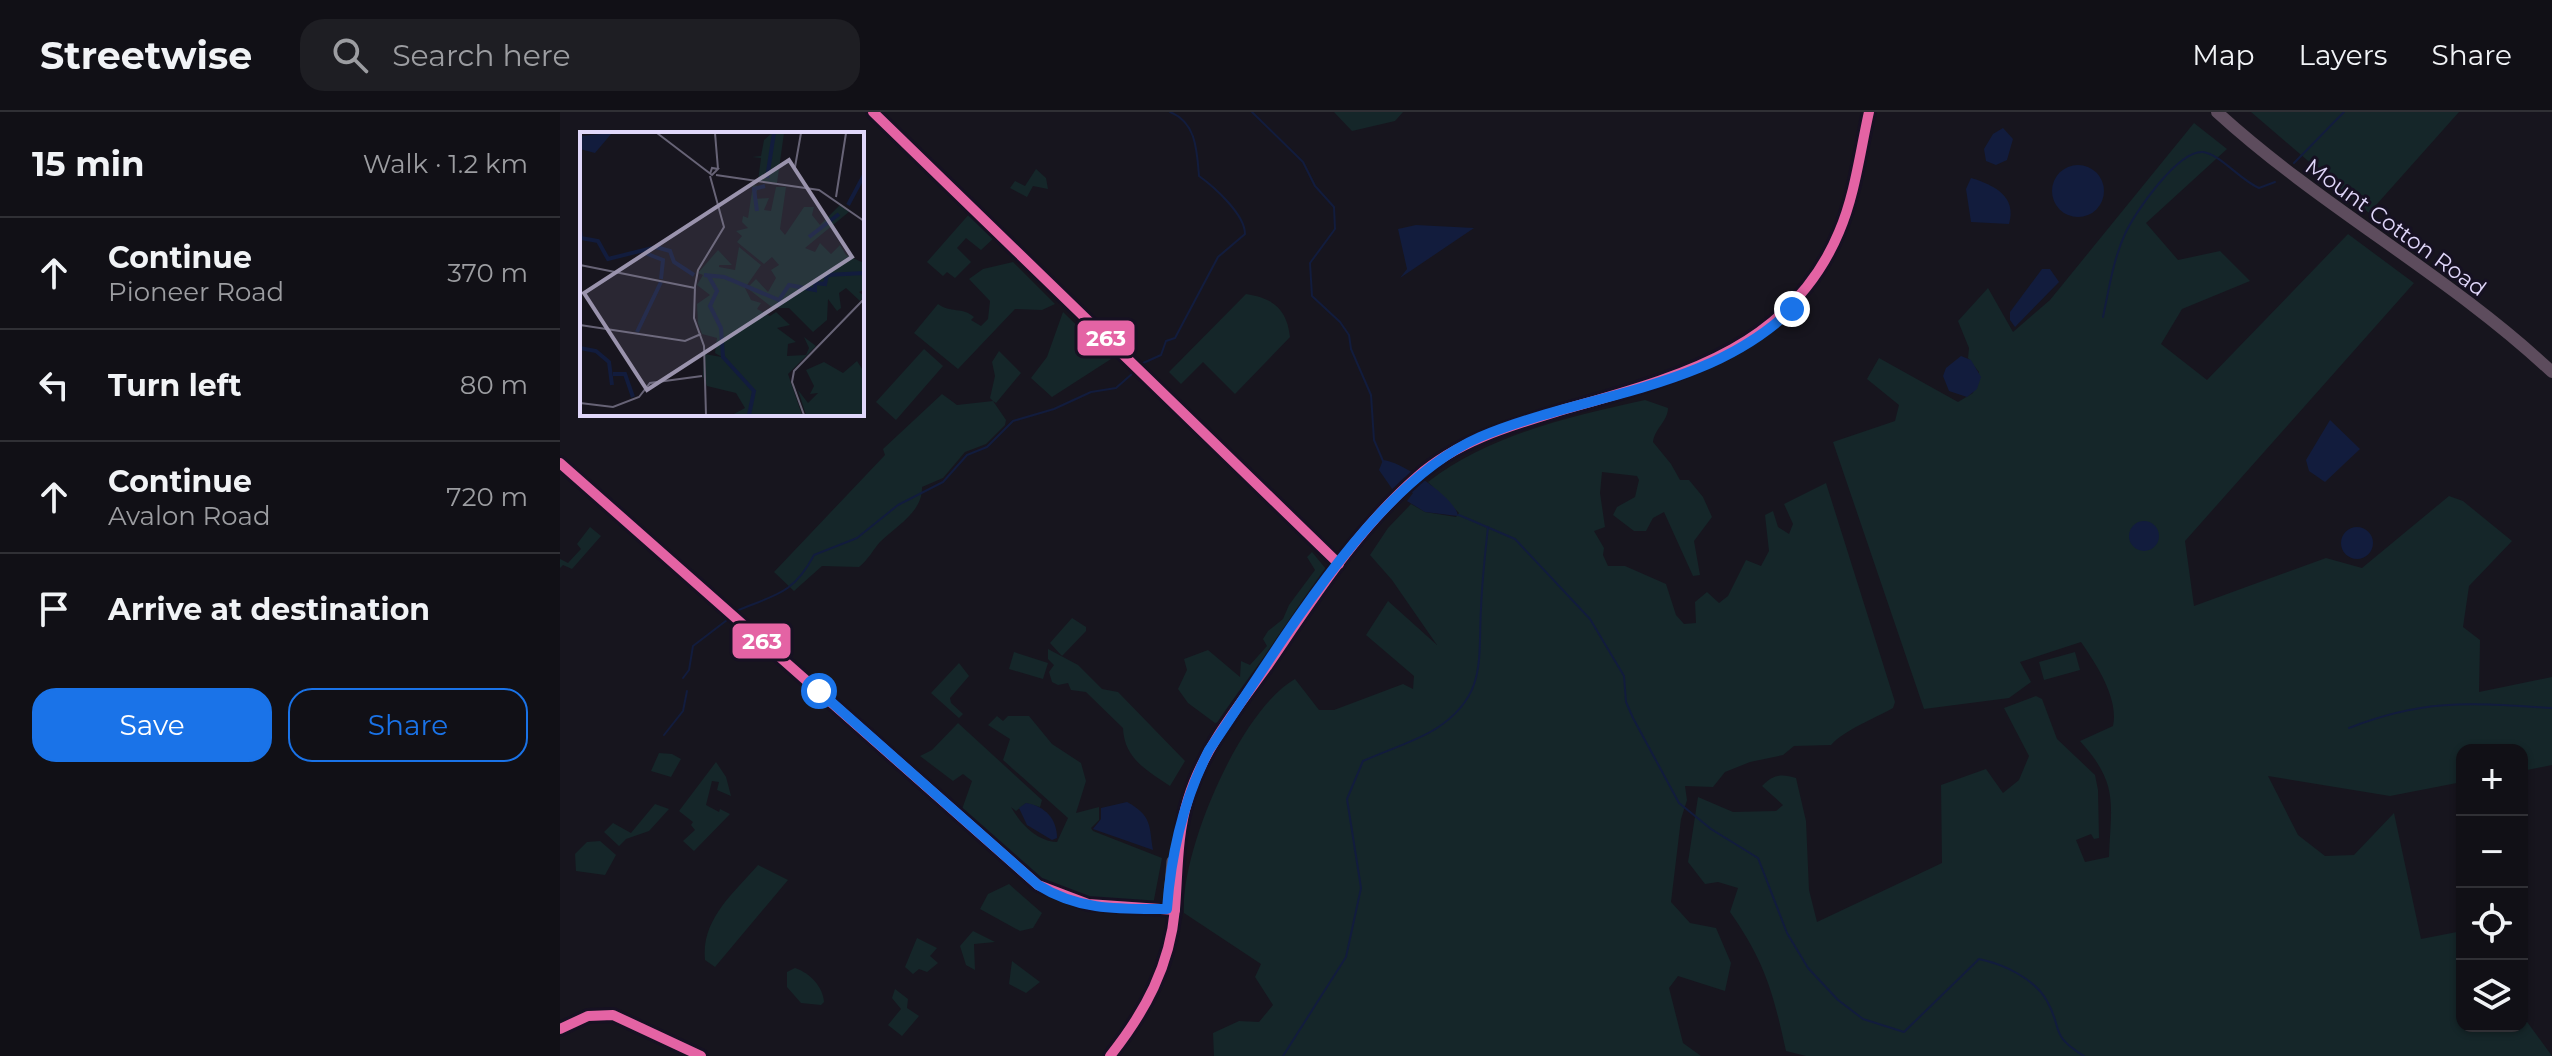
<!DOCTYPE html>
<meta charset="utf-8">
<style>
:root{--surface:#111016;--page:#1e1e23;--text:#f1f3f6;--muted:#9c9da1;--line:#303035;--accent:#1a73e8}
body{margin:0;font-family:Montserrat,sans-serif;background:var(--page);color:var(--text)}
.controls{position:absolute;right:24px;bottom:24px;display:grid;overflow:hidden;border-radius:16px;box-shadow:0 2px 6px #0004}
.controls button{width:72px;height:72px;display:grid;place-items:center;padding:0;border:0;border-bottom:2px solid var(--line);background:var(--surface);color:var(--text);font:40px sans-serif}
.stop{position:absolute;width:24px;height:24px;margin:-18px;border:6px solid #1a73e8;border-radius:50%;background:#fff}
.stop.end{background:#1a73e8;border-color:#fff;box-shadow:0 2px 8px #0008}
.list{margin:0;padding:0;list-style:none}
h2{display:flex;justify-content:space-between;align-items:center;height:104px;margin:0;padding:0 32px;font-size:34px}
h2 small{font-size:26px;font-weight:400;color:var(--muted)}
.list li{display:grid;grid-template-columns:52px 1fr auto;gap:24px;align-items:center;box-sizing:border-box;height:112px;padding:0 32px;border-top:2px solid var(--line)}
.list b{display:block;font-size:30px;white-space:nowrap}
.list p{margin:0;font-size:26px;white-space:nowrap;color:var(--muted)}
.list em{font-size:26px;font-style:normal;color:var(--muted)}
.actions{display:flex;gap:16px;padding:24px 32px}
.actions a{flex:1;padding:18px 0;border:2px solid var(--accent);border-radius:24px;text-align:center;font-size:28px;color:var(--accent)}
.actions .main{background:var(--accent);color:#fff}
.icon{flex:none;width:44px;height:44px;fill:none;stroke:currentColor;stroke-width:2;stroke-linecap:round;stroke-linejoin:round}
.map{position:relative;flex:none;width:1992px;height:944px;overflow:hidden}
header{display:flex;align-items:center;gap:48px;box-sizing:border-box;height:112px;padding:0 40px;background:var(--surface);border-bottom:2px solid var(--line)}
header strong{font-size:38px}
nav{display:flex;gap:44px;margin-inline-start:auto;font-size:28px}
.search{width:560px;height:72px;background:var(--page);display:flex;align-items:center;gap:20px;box-sizing:border-box;padding:0 28px;border-radius:24px;color:var(--muted);font-size:30px}
main{display:flex}
aside{flex:1;background:var(--surface)}
.map>svg:first-child{display:block}
</style>
<header>
<strong>Streetwise</strong>
<div class="search"><svg class="icon" aria-label="search" viewBox="0 0 24 24"><circle cx="10" cy="10" r="6"/><path d="M15 15l6 6"/></svg>Search here</div>
<nav><a>Map</a><a>Layers</a><a>Share</a></nav>
</header>
<main>
<aside>
<h2>15 min<small>Walk · 1.2 km</small></h2>
<ul class="list">
<li><svg class="icon" aria-label="ahead" viewBox="0 0 24 24"><path d="M12 20V5M6 11l6-6 6 6"/></svg><div><b>Continue</b><p>Pioneer Road</p></div><em>370 m</em></li>
<li><svg class="icon" aria-label="left" viewBox="0 0 24 24"><path d="M17 20v-9H6M10 6l-5 5 5 5"/></svg><div><b>Turn left</b></div><em>80 m</em></li>
<li><svg class="icon" aria-label="ahead" viewBox="0 0 24 24"><path d="M12 20V5M6 11l6-6 6 6"/></svg><div><b>Continue</b><p>Avalon Road</p></div><em>720 m</em></li>
<li><svg class="icon" aria-label="arrive" viewBox="0 0 24 24"><path d="M6 21V4h12l-3 4 3 4H6"/></svg><div><b>Arrive at destination</b></div></li>
</ul>
<div class="actions"><a class="main">Save</a><a>Share</a></div>
</aside>
<div class="map">
<svg width="1992" height="944" viewBox="0 0 1992 944">
<rect width="100%" height="100%" fill="#17151e"/>
<!-- green -->
<g fill="#152629">
<path d="M 774,0 L 843,0 L 835,9 L 792,19 Z"/>
<path d="M 1691,0 L 1899,0 L 1809,101 Z"/>
<path d="M 1634,11 L 1667,37 L 1586,111 L 1618,148 L 1660,139 L 1690,169 L 1622,197 L 1601,232 L 1647,268 L 1788,122 L 1854,171 L 1625,429 L 1634,494 L 1766,446 L 1802,456 L 1889,384 L 1903,389 L 1952,429 L 1909,474 L 1903,515 L 1920,528 L 1919,580 L 1992,565 L 1992,653 L 1962,659 L 1962,638 L 1902,638 L 1902,670 L 1830,684 L 1708,664 L 1738,723 L 1765,744 L 1794,743 L 1834,701 L 1861,827 L 1902,819 L 1902,914 L 1962,914 L 1962,903 L 1992,944 L 1246,944 L 1226,939 C 1213,880 1205,850 1170,800 L 1178,776 L 1158,770 L 1145,772 L 1128,750 L 1138,685 L 1173,700 L 1216,699 L 1223,693 L 1202,674 C 1213,663 1221,661 1236,666 L 1246,709 L 1249,778 L 1257,810 L 1382,751 L 1381,673 L 1426,657 L 1443,681 L 1459,668 L 1469,644 L 1444,596 L 1476,584 L 1482,587 L 1497,627 L 1535,663 L 1538,678 L 1539,726 L 1534,727 L 1531,722 L 1516,728 L 1525,750 L 1549,745 C 1551,691 1559,672 1520,629 L 1553,614 C 1559,586 1536,552 1521,530 L 1460,550 L 1471,570 L 1449,586 L 1364,597 L 1273,330 L 1335,309 L 1339,293 L 1307,267 L 1319,246 L 1398,290 L 1413,281 L 1419,260 L 1408,246 L 1409,236 L 1398,209 L 1428,176 L 1453,220 L 1490,188 Z"/>
<path d="M 476,57 L 486,66 L 488,77 L 473,74 L 467,85 L 450,76 L 455,69 L 465,74 Z"/>
<path d="M 411,100 L 436,124 L 421,138 L 406,126 L 397,136 L 411,150 L 395,166 L 387,160 L 383,164 L 367,150 Z"/>
<path d="M 453,150 L 495,192 L 482,198 L 455,197 L 398,257 L 354,221 L 378,192 C 390,201 403,195 414,205 L 411,208 L 421,214 L 428,207 L 430,189 L 409,167 L 423,157 Z"/>
<path d="M 686,182 C 713,186 727,197 730,225 L 675,282 L 643,250 L 621,272 L 609,260 Z"/>
<path d="M 503,200 L 551,247 L 492,285 L 471,266 L 487,245 Z"/>
<path d="M 364,237 L 383,254 L 336,308 L 316,290 Z"/>
<path d="M 439,239 L 461,261 L 436,291 L 433,289 L 446,308 L 445,313 L 426,332 L 405,340 L 383,366 L 362,375 C 363,400 336,414 320,430 C 313,438 308,448 299,455 L 262,454 L 234,479 L 214,460 L 325,343 L 323,337 L 382,282 L 397,293 L 433,289 L 430,286 L 435,264 L 432,250 Z"/>
<path d="M 1085,288 L 1108,296 C 1108,309 1095,316 1093,330 L 1111,352 L 1120,368 L 1129,368 L 1143,385 L 1152,405 L 1134,429 L 1140,463 L 1133,464 L 1104,400 L 1093,406 L 1086,419 L 1074,419 L 1053,403 L 1057,395 L 1075,385 L 1079,368 L 1077,364 L 1042,360 L 1040,381 L 1045,415 L 1034,419 L 1044,436 L 1043,443 L 1048,454 L 1065,454 L 1106,472 L 1116,503 L 1124,512 L 1136,511 L 1135,490 L 1147,480 L 1159,491 L 1168,484 L 1186,448 L 1201,454 L 1209,439 L 1205,403 L 1213,399 L 1218,415 L 1229,422 L 1233,412 L 1224,392 L 1266,371 L 1335,590 L 1333,596 C 1315,606 1283,619 1271,633 L 1234,634 L 1223,643 L 1190,650 L 1165,660 L 1153,675 L 1125,674 L 1127,688 L 1121,707 L 1111,790 L 1130,811 L 1156,816 L 1171,851 L 1165,879 L 1118,864 L 1109,876 L 1123,931 L 1141,944 L 654,944 L 653,921 L 679,909 L 699,910 L 713,893 L 695,865 L 701,852 L 624,801 C 620,740 680,598 735,567 L 759,598 L 774,598 L 843,572 L 853,577 L 854,564 L 806,523 L 828,489 L 877,533 L 832,468 L 810,443 L 828,416 L 851,392 L 865,400 L 896,405 L 899,401 L 868,370 C 929,323 1011,304 1085,288 Z"/>
<path d="M 30,415 L 41,424 L 12,457 L 3,453 L 0,456 L 0,447 L 8,451 L 21,437 L 17,432 Z"/>
<path d="M 752,440 L 766,457 L 661,610 L 655,611 L 628,591 L 618,577 L 627,558 L 624,547 L 648,538 L 680,565 L 681,549 L 690,553 L 707,534 L 703,527 L 708,519 L 723,507 L 729,493 L 755,458 L 747,445 Z"/>
<path d="M 512,506 L 526,515 L 526,519 L 502,544 L 490,531 Z"/>
<path d="M 488,537 L 518,553 L 542,577 L 558,580 L 625,649 L 610,674 C 586,658 564,646 563,616 L 526,580 L 511,578 L 508,571 L 498,573 L 492,570 L 489,560 L 494,553 L 488,547 Z"/>
<path d="M 454,540 L 488,551 L 483,567 L 449,557 Z"/>
<path d="M 1515,540 L 1520,558 L 1484,568 L 1479,550 Z"/>
<path d="M 399,551 L 409,564 L 390,586 L 391,591 L 403,602 L 399,606 L 371,581 Z"/>
<path d="M 437,604 L 443,609 L 448,604 L 469,604 L 492,632 L 521,651 L 526,669 L 516,701 L 539,695 L 539,708 L 531,716 L 533,719 L 602,746 L 593,793 L 554,795 L 504,786 L 401,700 L 412,669 L 403,662 L 393,669 L 360,644 L 372,638 L 398,611 L 482,688 L 480,695 L 466,691 L 456,699 L 451,695 C 460,711 476,729 497,730 L 508,706 L 443,648 L 450,627 L 428,613 Z"/>
<path d="M 99,641 L 112,642 L 121,647 L 111,665 L 91,659 Z"/>
<path d="M 156,650 L 166,665 L 171,684 L 157,678 L 159,670 L 152,669 L 146,693 L 159,700 L 160,697 L 170,702 L 134,739 L 123,729 L 135,718 L 131,713 L 133,710 L 119,699 Z"/>
<path d="M 95,692 L 109,697 L 89,719 L 66,727 L 59,734 L 44,720 L 53,711 L 71,721 Z"/>
<path d="M 40,729 L 56,743 L 45,763 L 16,759 L 15,742 L 27,730 Z"/>
<path d="M 198,753 L 228,768 L 155,855 L 145,848 C 141,807 174,781 198,753 Z"/>
<path d="M 449,772 L 482,801 L 473,816 L 460,819 L 420,797 L 428,782 Z"/>
<path d="M 413,819 L 435,830 L 414,832 L 415,858 L 406,853 L 400,834 Z"/>
<path d="M 357,826 L 377,836 L 370,844 L 378,851 L 367,860 L 359,857 L 353,862 L 345,855 Z"/>
<path d="M 452,849 L 480,870 L 466,881 L 449,872 Z"/>
<path d="M 235,856 C 250,861 263,875 264,890 L 261,893 L 241,891 L 227,875 L 227,860 Z"/>
<path d="M 335,877 L 348,887 L 347,896 L 359,904 L 342,924 L 328,913 L 341,897 L 332,886 Z"/>
</g>
<!-- water -->
<g fill="#121c3d">
<path d="M 1443,16 L 1453,27 L 1447,48 L 1436,53 L 1426,49 L 1424,37 L 1433,22 Z"/>
<circle cx="1518" cy="79" r="26"/>
<path d="M 1411,66 C 1434,73 1457,84 1449,112 L 1411,110 L 1406,77 Z"/>
<path d="M 856,113 L 914,116 L 840,166 L 847,157 L 838,117 Z"/>
<path d="M 1482,157 L 1490,157 L 1499,170 L 1455,215 L 1450,208 L 1450,200 Z"/>
<path d="M 1401,244 L 1411,248 L 1421,265 L 1417,277 L 1407,285 L 1389,279 L 1383,264 L 1386,256 Z"/>
<path d="M 1770,308 L 1800,337 L 1765,370 L 1749,359 L 1746,348 Z"/>
<path d="M 823,348 C 841,349 897,387 898,404 L 865,400 L 847,389 L 853,381 L 841,374 L 835,381 L 819,358 Z"/>
<circle cx="1584" cy="424" r="15"/>
<circle cx="1797" cy="431" r="16"/>
<path d="M 567,690 C 593,704 589,715 593,738 L 533,717 L 541,707 L 541,696 Z"/>
<path d="M 466,691 C 485,694 497,707 497,726 L 492,728 L 467,713 L 459,696 Z"/>
</g>
<g fill="none" stroke-linecap="round" stroke-linejoin="round">
<!-- stream -->
<g stroke="#121c3d" stroke-width="2">
<path d="M 692,0 L 743,50 L 755,74 L 774,95 L 775,117 L 750,151 L 752,184 L 780,210 L 789,223 L 791,237 L 811,283 L 814,328 L 823,349"/>
<path d="M 1734,51 L 1784,0"/>
<path d="M 1543,205 C 1549,177 1553,148 1565,122 C 1575,100 1618,38 1643,40 C 1660,42 1680,68 1699,76 L 1715,70"/>
<path d="M 581,252 L 601,243 L 606,229 L 615,226 L 658,145 L 685,122 C 685,102 653,74 639,64 C 637,38 636,10 610,0"/>
<path d="M 899,403 L 955,427 L 1030,507 L 1064,564 L 1066,590 L 1073,606 L 1119,691 L 1151,717 L 1198,746 L 1227,821 L 1248,856 L 1278,888 L 1303,907 L 1344,920 L 1419,847 C 1443,852 1474,866 1487,889 C 1503,917 1489,923 1524,944"/>
<path d="M 176,499 C 214,483 233,483 254,443 L 297,426 L 338,393 L 383,370 L 407,343 L 427,335 L 453,309 L 494,297 L 531,280 L 556,276 L 573,261"/>
<path d="M 123,566 L 129,558 L 133,534 L 167,508"/>
<path d="M 1789,616 C 1865,586 1912,591 1992,596"/>
<path d="M 104,623 L 123,599 L 127,579"/>
<path d="M 723,944 L 786,845 L 801,776 L 787,687 L 803,649 C 827,638 855,630 877,616 C 927,583 918,548 921,496 C 922,469 925,442 928,415"/>
</g>
<!-- street -->
<g stroke="#4e4b5d" stroke-width="7">
<path d="M 313,0 L 779,452"/>
<path d="M 0,351 L 478,773 C 520,800 561,796 609,798"/>
<path d="M 0,917 L 28,904 L 53,903 L 141,944"/>
</g>
<!-- secondary -->
<g stroke="#524f64" stroke-width="9">
<path d="M 607,797 L 611,749"/>
<path d="M 550,944 C 586,902 611,854 615,797 C 618,760 617,724 628,687 C 643,639 676,600 704,558 C 751,491 796,418 858,364 C 897,330 946,315 994,301 C 1106,267 1233,244 1279,121 C 1294,82 1300,40 1309,0"/>
</g>
<!-- highway -->
<path stroke="#5d4c5d" stroke-width="12" d="M 1657,0 C 1762,96 1890,164 1992,260"/>
<!-- bus-1 casing -->
<g stroke="#161122" stroke-width="16">
<g id="bus-1">
<path d="M 313,0 L 779,452"/>
<path d="M 0,351 L 478,773 L 528,792 L 615,798"/>
<path d="M 0,917 L 28,904 L 53,903 L 141,944"/>
<path d="M 550,944 C 585,900 610,854 615,797 C 618,760 617,723 628,687 C 643,637 678,595 708,553 C 753,487 797,417 858,364 C 898,329 950,314 999,299 C 1112,266 1229,240 1279,120 C 1295,83 1300,40 1309,0"/>
</g>
</g>
<!-- bus-1 -->
<use href="#bus-1" stroke="#e463a4" stroke-width="10"/>
</g>
<g fill="none" stroke-linecap="round" stroke-linejoin="round">
<!-- route -->
<path stroke="#1a73e8" stroke-width="10" d="M 259,579 L 478,773 C 519,799 560,797 607,797 C 611,741 623,689 649,638 C 717,540 810,373 920,325 C 1024,281 1148,279 1232,197"/>
</g>
<g text-anchor="middle" stroke-width="6" stroke-linejoin="round" paint-order="stroke">
<!-- street labels -->
<g font-size="22" fill="#e0d7fa" stroke="#161122">
<text transform="translate(1836 115) rotate(36)" y="8">Mount Cotton Road</text>
</g>
</g>
<!-- overview -->
<g transform="translate(20 20)">
<rect width="284" height="284" fill="#17151e"/>
<path d="M 192,1 L 204,1 L 197,51 L 178,49 L 181,26 L 172,25 L 181,24 L 184,8 ZM 173,53 L 178,54 L 175,67 L 189,66 L 184,78 L 191,79 L 196,55 L 206,55 L 200,97 L 205,103 L 224,75 L 234,75 L 232,83 L 240,93 L 261,72 L 270,79 L 225,116 L 235,120 L 240,111 L 251,122 L 260,113 L 266,123 L 284,131 L 284,158 L 279,160 L 284,164 L 280,169 L 266,156 L 259,161 L 261,176 L 257,179 L 248,167 L 247,188 L 233,200 L 209,176 L 193,176 L 167,156 L 176,147 L 188,160 L 196,146 L 191,138 L 199,133 L 192,125 L 184,132 L 157,110 L 162,104 L 156,99 L 168,96 L 162,90 L 163,84 L 168,86 ZM 159,115 L 181,133 L 165,156 L 171,168 L 181,171 L 177,177 L 190,184 L 196,180 L 210,193 L 197,196 L 216,210 L 208,212 L 207,224 L 226,223 L 229,216 L 224,205 L 236,214 L 208,242 L 222,283 L 152,283 L 165,276 L 156,261 L 127,254 L 123,244 L 124,222 L 142,225 L 135,221 L 137,206 L 122,202 L 118,191 L 117,172 L 130,163 L 117,153 L 123,143 L 118,141 L 138,118 L 152,133 L 139,133 L 140,127 L 139,135 L 155,138 ZM 277,229 L 284,240 L 284,283 L 226,283 L 218,258 L 228,271 L 238,261 L 230,262 L 234,254 L 226,238 L 244,230 L 263,241 Z" fill="#152629"/>
<path d="M 32,1 L 15,21 L 0,17 L 0,4 Z" fill="#121c3d"/>
<path fill="none" stroke="#121c3d" stroke-width="4" d="M 187,46 L 194,1M 268,73 L 284,43M 177,79 L 174,57 L 185,54M 0,98 L 1,106 L 18,109 L 28,127 L 76,115 L 90,119 L 94,130 L 114,143M 229,105 L 259,82M 65,121 L 83,128 L 81,147M 124,143 L 144,145 L 199,168 L 209,153 L 235,158 L 235,151 L 245,152 L 247,143 L 284,141M 128,143 L 137,159 L 130,174 L 141,196 L 143,225 L 174,259 L 169,283M 57,200 L 81,150M 0,216 L 16,219 L 29,230 L 32,253M 33,242 L 45,242 L 53,265"/>
<path fill="none" stroke="#676376" stroke-width="2" d="M 77,1 L 132,43 L 138,37 L 132,36 L 130,42M 135,1 L 138,37M 215,35 L 221,1M 136,43 L 239,58 L 284,89M 256,65 L 266,1M 0,133 L 115,156M 0,193 L 105,209 L 121,202M 0,271 L 33,275 L 59,265 L 70,251 L 122,244M 126,283 L 124,214 L 114,186 L 115,154 L 118,138 L 144,95 L 130,44M 224,283 L 212,250 L 214,239 L 284,167"/>
<path fill="#9a93ad" fill-opacity="0.15" stroke="#9a93ad" stroke-width="4" d="M 209,28 L 272,125 L 67,258 L 4,161 Z"/>
<rect width="284" height="284" fill="none" stroke="#e0d7fa" stroke-width="4"/>
</g>
<g stroke="#161122" stroke-width="3">
<rect x="516" y="207" width="60" height="38" rx="8" fill="#e463a4"/>
<rect x="171" y="510" width="61" height="38" rx="8" fill="#e463a4"/>
</g>
<g font-size="22" text-anchor="middle" font-weight="bold" fill="#fff">
<text x="546" y="234">263</text>
<text x="202" y="537">263</text>
</g>
</svg>
<div class="controls">
<button>+</button>
<button>−</button>
<button><svg class="icon" aria-label="locate" viewBox="0 0 24 24"><circle cx="12" cy="12" r="6"/><path d="M12 2v4M12 18v4M2 12h4M18 12h4"/></svg></button>
<button><svg class="icon" aria-label="layers" viewBox="0 0 24 24"><path d="M12 4l9 5-9 5-9-5zM3 14l9 5 9-5"/></svg></button>
</div>
<div class="stop" style="left:259px;top:579px"></div>
<div class="stop end" style="left:1232px;top:197px"></div>
</div>
</main>
